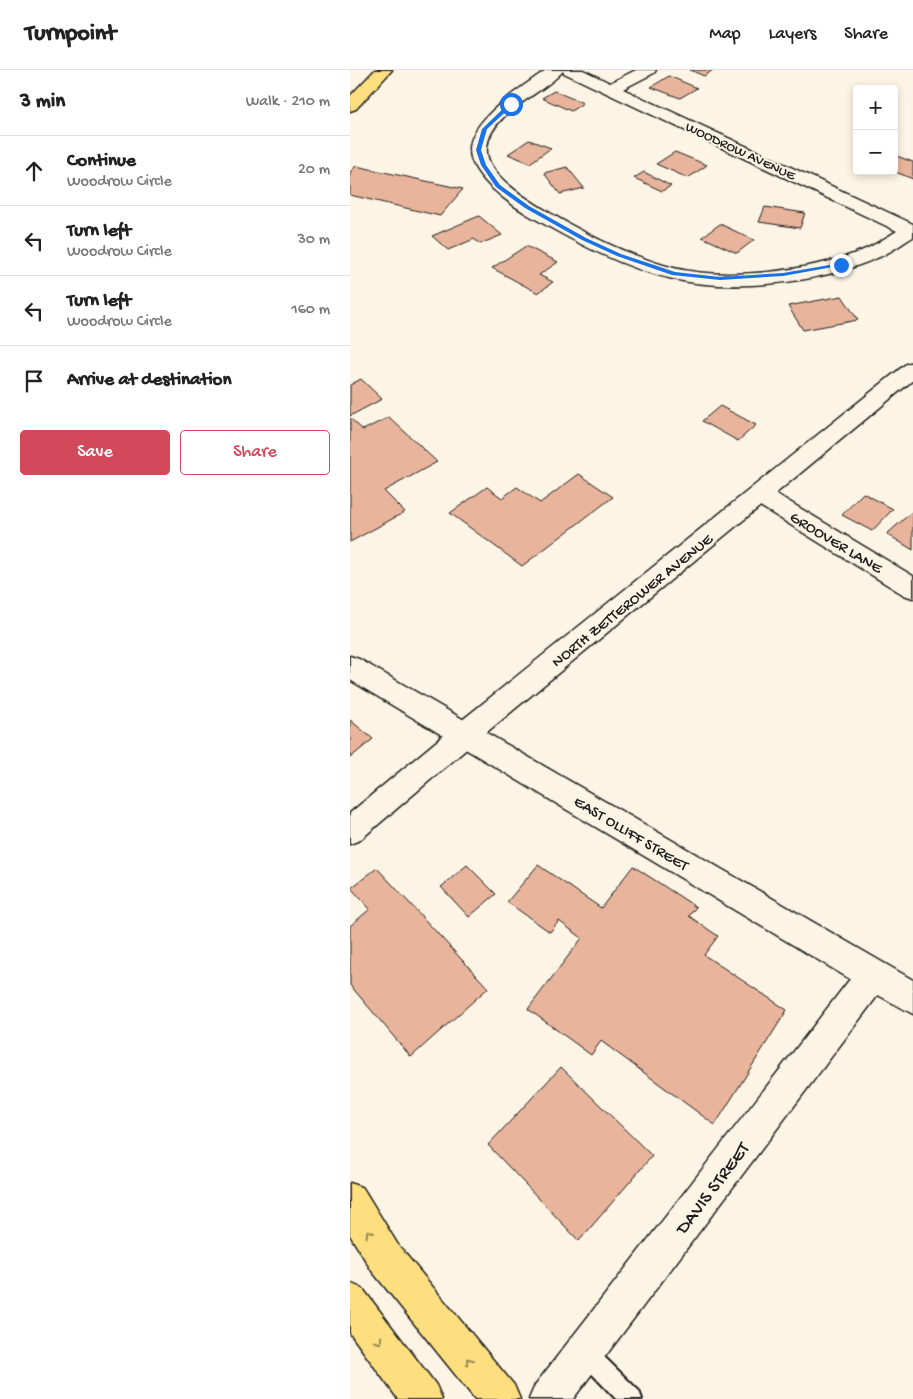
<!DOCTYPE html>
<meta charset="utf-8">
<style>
:root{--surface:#fff;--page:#f2f2f2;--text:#222;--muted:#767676;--line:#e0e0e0;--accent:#d1495b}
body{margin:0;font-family:"Gochi Hand",sans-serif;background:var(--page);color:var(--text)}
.controls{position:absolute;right:15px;top:15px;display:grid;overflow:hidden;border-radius:5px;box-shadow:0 2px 8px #0003}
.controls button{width:45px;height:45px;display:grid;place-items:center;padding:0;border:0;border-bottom:1px solid var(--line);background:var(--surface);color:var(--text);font:25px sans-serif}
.stop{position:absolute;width:15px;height:15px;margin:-11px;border:4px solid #1a73e8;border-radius:50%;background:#fff}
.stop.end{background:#1a73e8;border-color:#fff;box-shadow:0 1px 5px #0008}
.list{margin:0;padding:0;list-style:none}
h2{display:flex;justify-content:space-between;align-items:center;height:65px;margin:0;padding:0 20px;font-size:21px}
h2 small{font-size:16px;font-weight:400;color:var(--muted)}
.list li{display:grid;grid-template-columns:32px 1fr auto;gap:15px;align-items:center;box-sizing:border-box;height:70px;padding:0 20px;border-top:1px solid var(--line)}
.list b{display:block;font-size:19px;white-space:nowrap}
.list p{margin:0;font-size:16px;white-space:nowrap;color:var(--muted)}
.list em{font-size:16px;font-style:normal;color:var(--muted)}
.actions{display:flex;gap:10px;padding:15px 20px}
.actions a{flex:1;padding:11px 0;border:1px solid var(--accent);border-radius:5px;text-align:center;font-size:18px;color:var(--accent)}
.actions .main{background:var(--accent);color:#fff}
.icon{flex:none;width:28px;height:28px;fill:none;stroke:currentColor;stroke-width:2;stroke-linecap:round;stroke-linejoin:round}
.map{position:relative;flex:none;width:563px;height:1329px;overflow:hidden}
header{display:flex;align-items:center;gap:30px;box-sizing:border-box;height:70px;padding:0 25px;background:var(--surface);border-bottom:1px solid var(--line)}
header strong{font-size:24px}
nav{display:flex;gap:28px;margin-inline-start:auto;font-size:18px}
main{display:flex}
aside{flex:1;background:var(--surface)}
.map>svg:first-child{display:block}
</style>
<header>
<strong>Turnpoint</strong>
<nav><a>Map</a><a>Layers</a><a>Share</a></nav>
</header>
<main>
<aside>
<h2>3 min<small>Walk · 210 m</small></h2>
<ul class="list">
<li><svg class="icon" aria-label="ahead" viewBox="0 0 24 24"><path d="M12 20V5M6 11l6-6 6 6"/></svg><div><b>Continue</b><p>Woodrow Circle</p></div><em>20 m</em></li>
<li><svg class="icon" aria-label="left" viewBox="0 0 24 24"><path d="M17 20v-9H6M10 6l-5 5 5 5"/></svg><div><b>Turn left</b><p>Woodrow Circle</p></div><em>30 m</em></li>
<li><svg class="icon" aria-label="left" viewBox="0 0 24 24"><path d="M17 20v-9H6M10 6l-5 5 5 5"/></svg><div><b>Turn left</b><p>Woodrow Circle</p></div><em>160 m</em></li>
<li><svg class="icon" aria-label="arrive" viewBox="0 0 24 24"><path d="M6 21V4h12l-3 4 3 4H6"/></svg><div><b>Arrive at destination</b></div></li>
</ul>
<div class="actions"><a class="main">Save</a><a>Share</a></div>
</aside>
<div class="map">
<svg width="563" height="1329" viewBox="0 0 563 1329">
<rect width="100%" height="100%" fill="#fcf5e5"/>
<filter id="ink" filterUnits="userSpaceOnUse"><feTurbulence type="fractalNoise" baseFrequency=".02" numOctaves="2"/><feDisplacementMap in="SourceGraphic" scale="10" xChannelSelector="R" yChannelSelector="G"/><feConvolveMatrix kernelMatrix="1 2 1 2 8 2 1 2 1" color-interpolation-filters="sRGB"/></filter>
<g filter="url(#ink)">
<!-- building -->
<g fill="#e9b49c" stroke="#1c1c1c">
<path d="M 340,0 L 363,0 L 354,6 Z"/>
<path d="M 319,6 L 347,18 L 330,28 L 301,17 Z"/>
<path d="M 204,21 L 233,33 L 221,41 L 192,28 Z"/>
<path d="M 179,70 L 201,78 L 180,93 L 158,84 Z"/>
<path d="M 325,82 L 357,95 L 338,108 L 306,94 Z"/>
<path d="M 544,85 L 563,92 L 563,109 L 543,101 Z"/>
<path d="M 6,96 L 113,119 L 90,146 L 0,125 L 0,102 Z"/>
<path d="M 217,97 L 234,118 L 210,124 L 194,103 Z"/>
<path d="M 294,102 L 321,116 L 312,121 L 284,108 Z"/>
<path d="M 415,137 L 455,143 L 450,158 L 409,152 Z"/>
<path d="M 129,146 L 152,165 L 130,174 L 124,169 L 98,180 L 82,166 Z"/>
<path d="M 370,154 L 404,170 L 387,183 L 352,167 Z"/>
<path d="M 176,176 L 208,192 L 189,205 L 203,212 L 188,223 L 142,198 Z"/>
<path d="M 492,226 L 508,250 L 453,260 L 438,236 Z"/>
<path d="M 11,309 L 32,329 L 0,346 L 0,315 Z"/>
<path d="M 370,336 L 406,355 L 388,371 L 352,351 Z"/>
<path d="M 39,347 L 87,392 L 34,421 L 55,442 L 0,472 L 0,348 L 13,360 Z"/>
<path d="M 229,404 L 263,427 L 172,496 L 100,443 L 137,417 L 152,428 L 167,417 L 190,433 Z"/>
<path d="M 513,423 L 543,439 L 522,461 L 492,445 Z"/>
<path d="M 563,441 L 563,480 L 537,464 Z"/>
<path d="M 0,650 L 23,669 L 0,688 Z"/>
<path d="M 117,795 L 146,824 L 119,847 L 91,817 Z"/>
<path d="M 188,795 L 251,838 L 283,796 L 346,837 L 339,846 L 368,866 L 354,885 L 437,940 L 365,1055 L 251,971 L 241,985 L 178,939 L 232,868 L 209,851 L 200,862 L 157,832 Z"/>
<path d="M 27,798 L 138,918 L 61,987 L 0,915 L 0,856 L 20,839 L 1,818 Z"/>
<path d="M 211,997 L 302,1086 L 229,1171 L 138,1075 Z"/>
</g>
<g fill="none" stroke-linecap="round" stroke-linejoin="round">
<!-- service casing -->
<g stroke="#1c1c1c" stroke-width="4">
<path id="service" d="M 235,1272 L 242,1275 L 289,1321 L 292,1329 L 266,1329 L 228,1289 L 225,1282 L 228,1275 Z"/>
</g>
<!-- minor casing -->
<g stroke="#1c1c1c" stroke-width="3">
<g id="minor">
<path d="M 196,0 L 233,0 L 260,13 L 286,0 L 306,0 L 304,3 L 273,19 L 563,154 L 563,167 C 551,174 540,183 527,188 C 471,213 383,223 323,209 C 273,198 225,172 182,147 C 161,135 120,107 120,80 C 119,49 174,16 196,0 ZM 213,1 L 214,3 L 547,161 C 535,168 524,176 511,181 C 462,201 376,211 324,198 C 278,186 224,159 184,133 C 167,122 134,101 137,77 C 141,42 192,25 213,1 Z"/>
<path d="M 410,417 L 418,419 L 563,506 L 563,528 L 554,525 L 402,431 L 398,425 L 402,419 Z"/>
<path d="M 0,586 L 9,589 L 563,910 L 563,944 L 528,925 L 223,1329 L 179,1329 L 185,1315 L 500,909 L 0,610 Z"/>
</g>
</g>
<!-- tertiary casing -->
<g stroke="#1c1c1c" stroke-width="3">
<path id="tertiary" d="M 563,292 L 563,310 L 126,671 L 10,770 L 0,774 L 0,743 L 106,655 L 556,294 Z"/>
</g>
<!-- primary casing -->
<g stroke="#1c1c1c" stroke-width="3">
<g id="primary">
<path d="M 25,0 L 42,0 L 6,39 L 0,41 L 0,26 Z"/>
<path d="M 0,1113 L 13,1118 L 48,1175 L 164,1315 L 170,1329 L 125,1329 L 22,1201 L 0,1165 Z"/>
<path d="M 0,1213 L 13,1219 L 86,1315 L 92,1329 L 48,1329 L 0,1263 Z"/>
</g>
</g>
<!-- service -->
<use href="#service" fill="#fcf5e5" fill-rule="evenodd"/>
<!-- minor -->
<use href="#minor" fill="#fcf5e5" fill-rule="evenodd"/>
<!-- tertiary -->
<use href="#tertiary" fill="#fcf5e5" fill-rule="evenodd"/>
<!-- primary -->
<use href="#primary" fill="#fedf80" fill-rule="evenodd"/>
</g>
<!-- one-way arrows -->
<defs><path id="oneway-chevron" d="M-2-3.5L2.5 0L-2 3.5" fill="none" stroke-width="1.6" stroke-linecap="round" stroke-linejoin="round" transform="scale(1.25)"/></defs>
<g stroke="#988753">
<use href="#oneway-chevron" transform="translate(19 1163) rotate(-121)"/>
<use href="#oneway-chevron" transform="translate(29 1271) rotate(54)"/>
<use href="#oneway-chevron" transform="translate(119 1291) rotate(-129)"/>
</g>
</g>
<!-- route -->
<path fill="#1a73e8" d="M 159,33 L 164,34 L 137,59 L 131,80 L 136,95 L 150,115 L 179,136 L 236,168 L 271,184 L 325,202 L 370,207 L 433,203 L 491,193 L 494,195 L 433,206 L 370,210 L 322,205 L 267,186 L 232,170 L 175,138 L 146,117 L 131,95 L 126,80 L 132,59 Z"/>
<g text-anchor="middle" stroke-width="4" stroke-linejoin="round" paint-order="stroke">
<!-- far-street labels -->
<g font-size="14" fill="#1c1c1c" stroke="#fcf5e5">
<text transform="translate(391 80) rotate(25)" y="5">WOODROW AVENUE</text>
</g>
<!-- street labels -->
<g font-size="16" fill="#1c1c1c" stroke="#fcf5e5">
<text transform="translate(487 471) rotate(31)" y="6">GROOVER LANE</text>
<text transform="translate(281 529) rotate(-39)" y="6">NORTH ZETTEROWER AVENUE</text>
<text transform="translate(282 762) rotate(31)" y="6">EAST OLLIFF STREET</text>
</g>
<!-- near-street labels -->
<g font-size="19" fill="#1c1c1c" stroke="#fcf5e5">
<text transform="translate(361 1117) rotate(-53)" y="7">DAVIS STREET</text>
</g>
</g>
</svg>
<div class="controls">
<button>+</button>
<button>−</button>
</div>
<div class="stop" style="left:161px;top:34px"></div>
<div class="stop end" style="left:491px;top:195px"></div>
</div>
</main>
